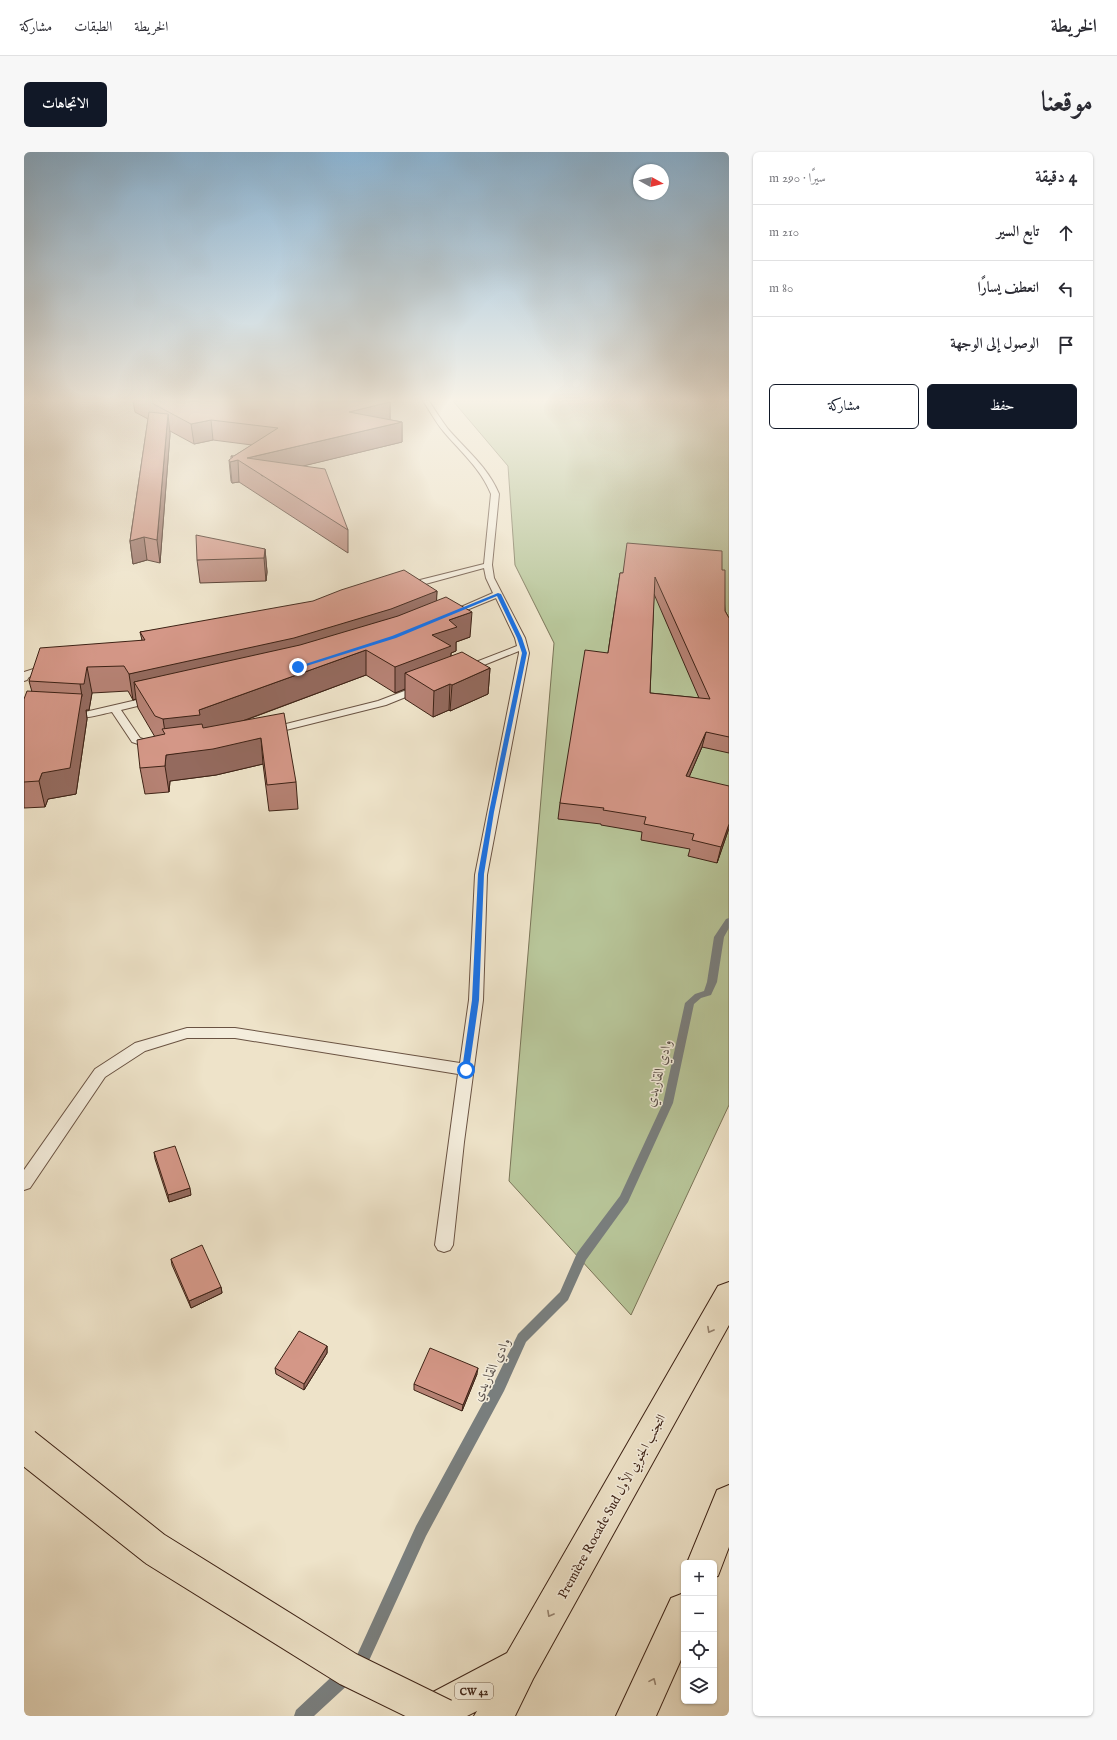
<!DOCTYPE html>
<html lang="ar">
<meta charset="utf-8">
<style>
:root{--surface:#fff;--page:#f7f7f7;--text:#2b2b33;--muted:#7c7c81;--line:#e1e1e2;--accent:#111827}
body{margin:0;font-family:"IM FELL English",Amiri,serif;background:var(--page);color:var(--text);direction:rtl}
.controls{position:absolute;right:12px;bottom:12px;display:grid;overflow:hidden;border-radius:6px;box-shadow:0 1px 3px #0004}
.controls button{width:36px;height:36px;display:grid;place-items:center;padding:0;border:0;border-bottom:1px solid var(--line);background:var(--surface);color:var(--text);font:20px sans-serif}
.compass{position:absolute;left:609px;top:12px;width:36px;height:36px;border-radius:50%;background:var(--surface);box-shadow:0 1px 3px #0004;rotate:98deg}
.stop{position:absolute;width:12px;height:12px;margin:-9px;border:3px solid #1a73e8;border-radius:50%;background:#fff}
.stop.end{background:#1a73e8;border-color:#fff;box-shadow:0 1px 4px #0008}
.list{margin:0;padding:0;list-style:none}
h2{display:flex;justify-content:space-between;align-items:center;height:52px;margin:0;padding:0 16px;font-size:17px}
h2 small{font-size:13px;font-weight:400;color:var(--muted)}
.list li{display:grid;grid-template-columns:26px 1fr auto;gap:12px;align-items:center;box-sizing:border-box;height:56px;padding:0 16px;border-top:1px solid var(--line)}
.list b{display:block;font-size:15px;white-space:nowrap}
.list em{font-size:13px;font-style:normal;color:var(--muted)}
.actions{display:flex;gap:8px;padding:12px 16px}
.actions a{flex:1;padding:9px 0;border:1px solid var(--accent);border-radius:6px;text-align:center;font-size:14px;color:var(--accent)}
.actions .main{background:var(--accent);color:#fff}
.icon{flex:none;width:22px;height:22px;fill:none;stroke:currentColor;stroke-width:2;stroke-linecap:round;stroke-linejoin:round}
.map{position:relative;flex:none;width:705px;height:1564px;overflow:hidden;direction:ltr;border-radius:6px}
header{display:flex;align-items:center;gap:24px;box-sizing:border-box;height:56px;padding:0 20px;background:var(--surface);border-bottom:1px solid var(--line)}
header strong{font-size:19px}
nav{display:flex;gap:22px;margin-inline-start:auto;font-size:14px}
.intro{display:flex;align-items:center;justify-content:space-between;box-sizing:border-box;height:96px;padding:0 24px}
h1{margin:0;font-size:28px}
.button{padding:10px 18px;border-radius:6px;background:var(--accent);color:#fff;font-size:14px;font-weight:700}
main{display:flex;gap:24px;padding:0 24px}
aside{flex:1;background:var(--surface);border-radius:6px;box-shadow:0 1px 3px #0004}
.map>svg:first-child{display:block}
</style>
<header>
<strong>الخريطة</strong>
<nav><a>الخريطة</a><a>الطبقات</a><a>مشاركة</a></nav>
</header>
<div class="intro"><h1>موقعنا</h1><a class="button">الاتجاهات</a></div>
<main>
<aside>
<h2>4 دقيقة<small>سيرًا · 290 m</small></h2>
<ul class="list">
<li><svg class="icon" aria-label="ahead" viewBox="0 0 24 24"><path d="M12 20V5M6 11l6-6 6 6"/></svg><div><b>تابع السير</b></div><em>210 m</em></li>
<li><svg class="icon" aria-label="left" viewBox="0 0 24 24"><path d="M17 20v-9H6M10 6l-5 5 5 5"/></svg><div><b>انعطف يسارًا</b></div><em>80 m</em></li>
<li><svg class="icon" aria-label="arrive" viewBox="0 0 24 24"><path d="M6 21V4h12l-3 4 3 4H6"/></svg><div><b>الوصول إلى الوجهة</b></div></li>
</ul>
<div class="actions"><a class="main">حفظ</a><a>مشاركة</a></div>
</aside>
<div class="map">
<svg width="705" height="1564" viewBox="0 0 705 1564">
<rect width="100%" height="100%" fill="#eee3c9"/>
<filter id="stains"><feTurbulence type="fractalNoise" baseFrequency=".005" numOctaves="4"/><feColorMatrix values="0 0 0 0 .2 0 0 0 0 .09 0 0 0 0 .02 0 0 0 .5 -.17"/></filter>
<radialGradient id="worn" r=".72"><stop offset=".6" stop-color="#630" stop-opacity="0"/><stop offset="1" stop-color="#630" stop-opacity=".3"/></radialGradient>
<!-- green -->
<path fill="#b7c498" stroke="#7a7457" d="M 429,249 L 705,249 L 705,953 L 607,1163 L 485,1029 L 530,491 L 491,413 L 484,314 Z"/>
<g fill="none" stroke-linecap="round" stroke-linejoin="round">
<!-- stream -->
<path fill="#797e7d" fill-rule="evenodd" d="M 705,766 L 705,776 L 700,785 L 693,830 L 687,843 L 677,846 L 670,852 L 649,951 L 604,1050 L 562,1108 L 544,1148 L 502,1190 L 480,1239 L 402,1384 L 343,1513 L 336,1520 L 329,1522 L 328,1529 L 290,1564 L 270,1564 L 272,1558 L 316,1517 L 324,1516 L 326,1510 L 333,1503 L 392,1374 L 470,1231 L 494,1182 L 536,1140 L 553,1101 L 596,1044 L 639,951 L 661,851 L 671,842 L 680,839 L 683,830 L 690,785 L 702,767 Z"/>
<!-- lane casing -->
<g stroke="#6a5343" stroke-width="2">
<g id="lane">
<path d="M 399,249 L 405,249 C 411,258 417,268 424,277 C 442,298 464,315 475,342 L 468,413 L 470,426 L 501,486 L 505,501 L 463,723 L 459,848 L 440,990 L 429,1093 L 426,1098 L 420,1100 L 414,1098 L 411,1093 L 434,922 L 211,886 L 163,886 L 121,899 L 81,925 L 6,1036 L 0,1038 L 0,1018 L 71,917 L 111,891 L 163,876 L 211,876 L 436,911 L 445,848 L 451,723 L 495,501 L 495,499 L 445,519 L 442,520 L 437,517 L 439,515 L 493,494 L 491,486 L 472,446 L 428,464 L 425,465 L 421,462 L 469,441 L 462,426 L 460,416 L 383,437 L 379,434 L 380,432 L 460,412 L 467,342 C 457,317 437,300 420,280 C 412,271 406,259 399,249 Z"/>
<path d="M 25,512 L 28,513 L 30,515 L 28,517 L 5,525 L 3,528 L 0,529 L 0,520 Z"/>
<path d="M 396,533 L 399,534 L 401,536 L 399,538 L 362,553 L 246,582 L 241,579 L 242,577 L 354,549 Z"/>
<path d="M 130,544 L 135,547 L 134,549 L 97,558 L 116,586 L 133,592 L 134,594 L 133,596 L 129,597 L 108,590 L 88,560 C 77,562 50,571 41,562 L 46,559 L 61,560 Z"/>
</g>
</g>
<!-- highway casing -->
<g stroke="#3e2316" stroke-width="2">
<g id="highway">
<path d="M 705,1130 L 705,1173 L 509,1527 L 491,1564 L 450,1564 L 453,1559 L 443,1564 L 384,1564 L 390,1550 L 483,1501 L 694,1134 Z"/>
<path d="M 705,1333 L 705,1395 L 694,1424 L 690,1425 L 690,1411 L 663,1411 L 693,1338 Z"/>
<path d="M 660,1441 L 660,1501 L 632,1564 L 592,1564 L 647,1446 Z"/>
</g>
</g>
<!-- lane -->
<use href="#lane" fill="#f4eddc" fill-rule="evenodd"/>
<!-- highway -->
<use href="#highway" fill="#eee3c9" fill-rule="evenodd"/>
<!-- highway-bridge casing -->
<g stroke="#3e2316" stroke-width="36" stroke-linecap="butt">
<path id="highway-bridge" d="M 0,1293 L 131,1397 L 324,1517 L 420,1564"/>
</g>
<!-- highway-bridge -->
<use href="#highway-bridge" stroke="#eee3c9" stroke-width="34"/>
</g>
<!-- wall -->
<g fill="#b68274" stroke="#3e2316" fill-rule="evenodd">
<path d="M 109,249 L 357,249 L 366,250 L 366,268 L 378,270 L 378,290 L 278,314 L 324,378 L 324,401 L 215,330 L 208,331 L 207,329 L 205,308 L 207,307 L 207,304 L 210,304 L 228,293 L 189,288 L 170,292 L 146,279 L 146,282 L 136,411 L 123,408 L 109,412 L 106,389 L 124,267 L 111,260 Z"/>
<path d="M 241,397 L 243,420 L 242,429 L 176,431 L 173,408 Z"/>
<path d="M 698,418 L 701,459 L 705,466 L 705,601 L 678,595 L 665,625 L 705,676 L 693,711 L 664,704 L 666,697 L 617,688 L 618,680 L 577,673 L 577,672 L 534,667 L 536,651 L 584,501 L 596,421 ZM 630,442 L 675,546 L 626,541 Z"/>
<path d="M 413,439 L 412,449 L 446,485 L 432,490 L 432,499 L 427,501 L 427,504 L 466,516 L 464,542 L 426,559 L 425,558 L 409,565 L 381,547 L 381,537 L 371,541 L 342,523 L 222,568 L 272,630 L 274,657 L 245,659 L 239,612 L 192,623 L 146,629 L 145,640 L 121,642 L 116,616 L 131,585 L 114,556 L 112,547 L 109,548 L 104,539 L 68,541 L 65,558 L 62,558 L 63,567 L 52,642 L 24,647 L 21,655 L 0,656 L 0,547 L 8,540 L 5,529 L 118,488 L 116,480 Z"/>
<path d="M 130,1000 L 167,1043 L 145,1050 L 131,1007 Z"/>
<path d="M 147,1107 L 197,1135 L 198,1141 L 167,1156 L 148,1113 Z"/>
<path d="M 303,1194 L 303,1201 L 280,1238 L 252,1222 L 251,1216 Z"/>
<path d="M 453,1222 L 438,1259 L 390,1238 L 390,1232 Z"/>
</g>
<!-- shaded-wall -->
<g fill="#946a5e" stroke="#3e2316">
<path d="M 366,250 L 366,270 L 325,260 Z"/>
<path d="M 144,262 L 146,282 L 136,411 L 133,388 Z"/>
<path d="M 187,268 L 189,288 L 170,292 L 167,272 Z"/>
<path d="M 378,270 L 378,290 L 238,324 L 223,306 Z"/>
<path d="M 214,308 L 215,330 L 208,331 L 206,310 Z"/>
<path d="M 120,385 L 123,408 L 109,412 L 106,389 Z"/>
<path d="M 241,397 L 243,420 L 242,429 L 240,406 Z"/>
<path d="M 413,439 L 412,463 L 366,482 L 110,530 L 112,547 L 109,548 L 105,522 Z"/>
<path d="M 448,460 L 446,485 L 432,490 L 432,499 L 427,501 L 426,519 L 381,521 L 381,537 L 371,541 L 371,515 L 408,483 L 425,468 Z"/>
<path d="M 342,498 L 342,523 L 178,584 L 143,593 L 139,567 L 175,558 Z"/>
<path d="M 63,515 L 68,541 L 65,558 L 62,558 L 63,567 L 52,642 L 24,647 L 21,655 L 15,629 L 18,621 L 58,544 L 56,532 Z"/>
<path d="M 466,516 L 464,542 L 426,559 L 428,533 Z"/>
<path d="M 426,532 L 425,558 L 409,565 L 410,539 Z"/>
<path d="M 682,580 L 678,595 L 659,639 L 662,624 Z"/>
<path d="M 237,586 L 239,612 L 192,623 L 146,629 L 145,640 L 141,614 L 142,603 Z"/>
<path d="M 705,672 L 705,676 L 693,711 L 697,695 Z"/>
<path d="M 166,1036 L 167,1043 L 145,1050 L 144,1043 Z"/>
<path d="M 197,1135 L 198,1141 L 167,1156 L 165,1149 Z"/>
<path d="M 303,1194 L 303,1201 L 280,1238 L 280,1232 Z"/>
<path d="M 454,1216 L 453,1222 L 438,1259 L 439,1253 Z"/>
</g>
<!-- building -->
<g fill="#d49787" stroke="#3e2316" fill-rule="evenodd">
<path d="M 124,249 L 357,249 L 366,250 L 325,260 L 378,270 L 223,306 L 301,317 L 324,378 L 214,308 L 206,310 L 205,308 L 209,305 L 207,304 L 210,304 L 254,276 L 187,268 L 167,272 Z"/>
<path d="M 125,260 L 144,262 L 133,388 L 120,385 L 106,389 Z"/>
<path d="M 172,383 L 241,397 L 240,406 L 173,408 Z"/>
<path d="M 603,391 L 698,399 L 698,418 L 701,418 L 701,459 L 705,466 L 705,585 L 682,580 L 662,624 L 705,634 L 705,672 L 697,695 L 668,688 L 670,682 L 620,672 L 622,665 L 579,658 L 580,656 L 536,651 L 561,498 L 584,501 L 596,421 L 599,421 ZM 631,425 L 686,547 L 626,541 Z"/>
<path d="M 380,418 L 413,439 L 367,457 L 270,486 L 105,522 L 100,514 L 63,515 L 60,532 L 56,532 L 5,529 L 16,496 L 121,488 L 116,480 L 289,449 L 317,438 Z"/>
<path d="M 422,445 L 448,460 L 425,468 L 433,475 L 408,483 L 427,494 L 371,515 L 342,498 L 175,558 L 176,563 L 139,567 L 131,564 L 110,530 L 276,493 L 374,464 Z"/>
<path d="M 438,500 L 466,516 L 428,533 L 426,532 L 410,539 L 381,521 Z"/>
<path d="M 3,539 L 58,542 L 46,616 L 18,621 L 15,629 L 0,630 L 0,547 Z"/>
<path d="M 260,561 L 272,630 L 243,633 L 237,586 L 189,597 L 142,603 L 141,614 L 116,616 L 113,588 L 141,582 L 138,577 L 178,572 L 179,576 Z"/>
<path d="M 151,994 L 166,1036 L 144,1043 L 130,1000 Z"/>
<path d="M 178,1093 L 197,1135 L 165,1149 L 147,1107 Z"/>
<path d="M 275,1179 L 303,1194 L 280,1232 L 251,1216 Z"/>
<path d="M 406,1196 L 454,1216 L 439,1253 L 390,1232 Z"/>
</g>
<!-- one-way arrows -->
<defs><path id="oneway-chevron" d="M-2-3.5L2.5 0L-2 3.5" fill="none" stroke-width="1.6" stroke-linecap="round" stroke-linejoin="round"/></defs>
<g stroke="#968370">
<use href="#oneway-chevron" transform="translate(686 1178) rotate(119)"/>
<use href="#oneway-chevron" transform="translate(526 1462) rotate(119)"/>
<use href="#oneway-chevron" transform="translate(629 1529) rotate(-66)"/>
</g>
<!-- sky -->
<linearGradient id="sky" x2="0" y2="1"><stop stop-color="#8bb7d9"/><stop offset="0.53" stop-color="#f7f2e7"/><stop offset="1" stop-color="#f7f2e7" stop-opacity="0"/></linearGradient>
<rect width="705" height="468" fill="url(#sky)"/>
<!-- route -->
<path fill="#1a73e8" d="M 474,441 L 477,442 L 498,486 L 503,501 L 470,660 L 460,722 L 455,848 L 445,918 L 442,921 L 438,918 L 448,848 L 454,722 L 465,660 L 498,501 L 493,486 L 473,444 L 372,486 L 276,516 L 272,515 L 368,484 Z"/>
<g text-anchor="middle" stroke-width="3" stroke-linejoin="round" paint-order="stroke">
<!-- shield labels -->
<rect fill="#f4eddc" stroke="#756051" stroke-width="1" x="431" y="1531" width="38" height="16" rx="3"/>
<g font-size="10" font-weight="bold" fill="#3e2316">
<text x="450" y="1543">CW 42</text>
</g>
<!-- near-street labels -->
<g font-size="13" fill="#3e2316" stroke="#f4eddc">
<text transform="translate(587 1354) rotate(-61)" y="5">Première Rocade Sud التجنب الجنوبي الأول</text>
</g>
<!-- near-water labels -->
<g font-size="14" font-style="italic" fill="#5b514a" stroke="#f4eddc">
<text transform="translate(634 921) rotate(-75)" y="5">وادي القاريدي</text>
<text transform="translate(467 1217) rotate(-64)" y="5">وادي القاريدي</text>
</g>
</g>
<rect width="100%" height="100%" filter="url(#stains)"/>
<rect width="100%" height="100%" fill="url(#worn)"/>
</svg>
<div class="controls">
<button>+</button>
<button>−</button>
<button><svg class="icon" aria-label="locate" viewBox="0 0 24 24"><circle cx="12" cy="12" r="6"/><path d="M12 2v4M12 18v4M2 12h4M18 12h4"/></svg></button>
<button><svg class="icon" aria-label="layers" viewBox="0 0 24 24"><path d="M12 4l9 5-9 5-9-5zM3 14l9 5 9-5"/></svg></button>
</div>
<svg class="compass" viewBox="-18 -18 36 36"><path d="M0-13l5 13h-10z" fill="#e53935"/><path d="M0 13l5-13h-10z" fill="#7c7c81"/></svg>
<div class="stop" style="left:442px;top:918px"></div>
<div class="stop end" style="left:274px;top:515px"></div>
</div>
</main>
